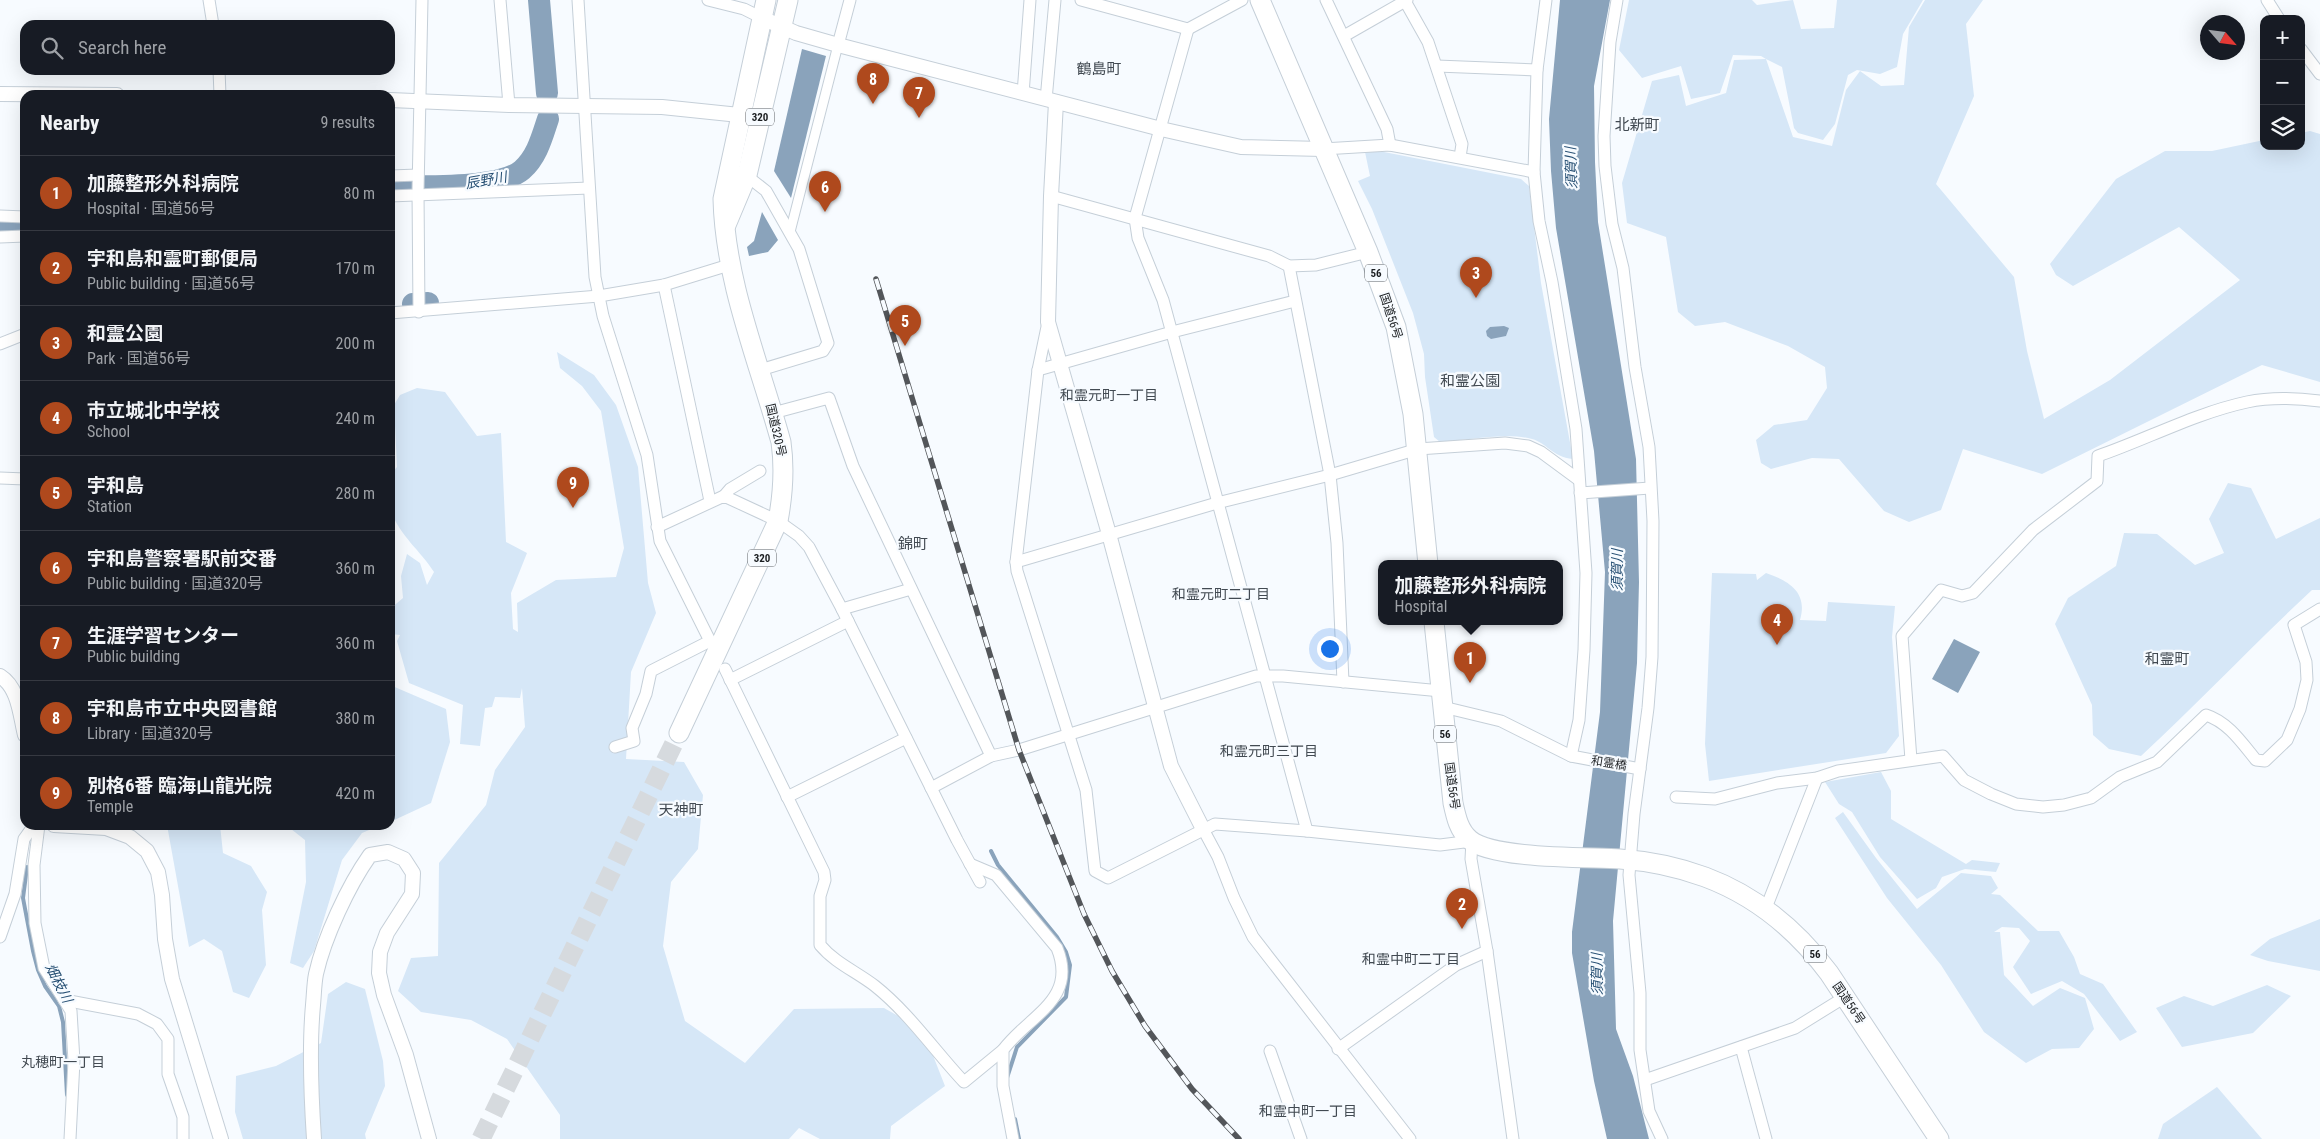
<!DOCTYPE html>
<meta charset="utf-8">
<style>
:root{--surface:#171b24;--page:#242831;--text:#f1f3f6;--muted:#9ea1a6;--line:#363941;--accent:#af491d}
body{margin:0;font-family:"Roboto Condensed","Noto Sans JP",sans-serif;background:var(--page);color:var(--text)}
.controls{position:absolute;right:15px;top:15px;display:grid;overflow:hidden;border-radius:10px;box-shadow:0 5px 20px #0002}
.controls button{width:45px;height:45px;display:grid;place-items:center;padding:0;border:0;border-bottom:1px solid var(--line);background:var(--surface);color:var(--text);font:25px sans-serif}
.compass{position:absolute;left:2200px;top:15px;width:45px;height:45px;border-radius:50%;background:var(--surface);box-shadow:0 5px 20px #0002;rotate:118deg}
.you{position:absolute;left:1329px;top:648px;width:18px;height:18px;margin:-12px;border:4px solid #fff;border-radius:50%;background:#1a73e8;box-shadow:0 0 0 8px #1a73e833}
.badge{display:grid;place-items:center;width:32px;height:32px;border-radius:50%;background:var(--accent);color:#fff;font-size:16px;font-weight:700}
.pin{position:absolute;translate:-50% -41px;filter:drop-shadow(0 1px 2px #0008)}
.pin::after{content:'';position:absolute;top:26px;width:18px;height:15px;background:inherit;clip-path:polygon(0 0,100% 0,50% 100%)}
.popup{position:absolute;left:1378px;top:560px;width:185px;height:65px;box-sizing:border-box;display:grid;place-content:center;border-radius:10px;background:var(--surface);filter:drop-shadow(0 1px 4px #0005);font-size:16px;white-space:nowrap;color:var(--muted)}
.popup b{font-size:19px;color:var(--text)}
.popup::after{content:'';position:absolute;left:50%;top:100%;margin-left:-10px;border:10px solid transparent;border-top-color:var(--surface)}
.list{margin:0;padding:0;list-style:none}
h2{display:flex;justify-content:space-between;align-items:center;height:65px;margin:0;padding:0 20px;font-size:21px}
h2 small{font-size:16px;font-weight:400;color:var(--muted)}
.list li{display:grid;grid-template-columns:32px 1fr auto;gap:15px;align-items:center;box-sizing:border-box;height:75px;padding:0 20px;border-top:1px solid var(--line)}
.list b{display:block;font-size:19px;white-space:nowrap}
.list p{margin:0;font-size:16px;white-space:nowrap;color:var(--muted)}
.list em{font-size:16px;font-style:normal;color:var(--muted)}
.icon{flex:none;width:28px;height:28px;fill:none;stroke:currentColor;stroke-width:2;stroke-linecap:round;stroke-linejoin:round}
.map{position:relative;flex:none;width:2320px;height:1139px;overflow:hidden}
.search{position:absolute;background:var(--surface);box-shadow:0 5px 20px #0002;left:20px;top:20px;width:375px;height:55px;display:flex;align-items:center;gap:12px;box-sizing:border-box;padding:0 18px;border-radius:15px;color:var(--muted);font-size:19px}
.panel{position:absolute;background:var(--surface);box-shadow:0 5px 20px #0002;left:20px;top:90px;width:375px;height:740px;border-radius:15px}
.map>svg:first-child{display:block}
</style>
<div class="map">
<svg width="2320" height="1139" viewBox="0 0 2320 1139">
<rect width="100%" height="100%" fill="#f7fbff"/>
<!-- green -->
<g fill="#d6e7f7">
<path d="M 1629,0 L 1752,0 L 1757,5 L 1793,0 L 1801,29 L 1834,28 L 1837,0 L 1923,0 L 1903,34 L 1897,67 L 1880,74 L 1857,70 L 1848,75 L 1835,124 L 1823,140 L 1798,133 L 1794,128 L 1782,67 L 1766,59 L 1793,137 L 1832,146 L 1846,90 L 1860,71 L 1881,86 L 1904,85 L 1909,27 L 1925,0 L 1983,0 L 1966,24 L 1974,96 L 1936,184 L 2014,277 L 2027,351 L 2044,419 L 2110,380 L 2240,280 L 2179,227 L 2073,286 L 2056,275 L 2050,264 L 2116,179 L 2165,151 L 2212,151 L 2264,140 L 2264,146 L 2301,146 L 2301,133 L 2310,131 L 2320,134 L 2320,382 L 2262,365 L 2042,474 L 1963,449 L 1941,510 L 1909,522 L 1884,511 L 1839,459 L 1812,458 L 1771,469 L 1761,463 L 1756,440 L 1774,425 L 1807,420 L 1827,388 L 1825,367 L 1788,346 L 1725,322 L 1695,326 L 1678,312 L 1666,237 L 1627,223 L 1622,183 L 1652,81 L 1679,75 L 1686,106 L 1726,93 L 1734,60 L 1766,59 L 1761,56 L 1733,55 L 1720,93 L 1691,99 L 1681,66 L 1642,78 L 1619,50 Z"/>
<path d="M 1379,151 L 1521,179 L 1529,186 L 1541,283 L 1573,459 C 1552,457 1547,443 1532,439 C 1507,432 1467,440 1440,442 L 1434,437 L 1425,377 L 1424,354 L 1413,313 L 1372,209 L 1358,181 L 1370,176 L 1365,152 Z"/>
<path d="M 557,352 L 594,375 L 616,405 L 638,467 L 648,583 L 656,613 L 631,672 L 626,759 L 684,762 L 703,795 L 698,849 L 671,882 L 663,946 L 685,1021 L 745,1063 L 794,1009 L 884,1008 L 923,1030 L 945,1086 L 891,1126 L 890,1139 L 820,1139 L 799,1128 L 789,1139 L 560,1139 L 560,1115 L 507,1039 L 471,1020 L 421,1012 L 398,991 L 411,958 L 438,956 L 439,863 L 486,805 L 495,770 L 525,727 L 522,688 L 520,698 L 495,697 L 492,707 L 485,708 L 480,746 L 460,744 L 463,705 L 409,683 L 397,641 L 400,635 L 390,634 L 390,609 L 403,598 L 401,576 L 407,554 L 420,563 L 427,585 L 434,572 C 420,550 400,536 391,511 C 387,501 390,485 390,475 L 397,467 L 394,405 L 400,395 L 417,388 L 445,392 L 477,436 L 501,433 L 506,542 L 527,553 L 511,593 L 513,629 L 518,632 L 517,603 L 556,580 L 616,577 L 624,548 L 601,411 L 582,386 L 560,368 Z"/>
<path d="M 2228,483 L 2251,488 L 2276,539 L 2320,518 L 2320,590 L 2312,590 C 2254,644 2199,702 2141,756 L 2109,749 L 2093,735 L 2092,705 L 2055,624 L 2068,598 L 2116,566 L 2124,533 L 2157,534 L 2195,565 L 2224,553 L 2209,519 Z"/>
<path d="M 1712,573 L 1756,574 L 1757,580 L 1766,573 C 1790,581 1808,593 1800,620 L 1826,621 L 1828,602 L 1895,606 L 1892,637 L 1899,736 L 1886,753 L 1709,781 L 1705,744 Z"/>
<path d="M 390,685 L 446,709 L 450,742 L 431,803 L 390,822 Z"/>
<path d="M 1881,772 L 1891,791 L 1891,819 L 1966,864 L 1972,860 L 2000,863 L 1996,872 L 1965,869 L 1942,877 L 1936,888 L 1917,899 L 1880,857 L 1852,812 L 1839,804 L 1825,782 Z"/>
<path d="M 1843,812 L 1876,858 L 1917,909 L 1961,873 L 1991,876 L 1998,888 L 1991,894 L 2000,895 L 2038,931 L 2059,931 L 2074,957 L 2080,974 L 2103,984 L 2137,1032 L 2120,1041 L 2084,994 L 2062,981 L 2031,994 L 2013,967 L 2030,941 L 2019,928 L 2002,927 L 1994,932 L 2000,932 L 2004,975 L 2033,1006 L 2060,988 L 2085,998 L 2094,1029 L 2079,1048 L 2052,1049 L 2026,1063 L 1984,1032 L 1941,965 L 1887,898 L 1835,818 Z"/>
<path d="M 167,825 L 220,825 L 223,853 L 251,866 L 267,892 L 262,910 L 266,965 L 249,998 L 233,992 L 222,951 L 204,939 L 189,947 Z"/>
<path d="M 286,825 L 381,825 L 362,833 L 342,860 L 314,951 L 303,968 L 290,963 L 306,882 L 305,840 Z"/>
<path d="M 2320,919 L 2320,971 L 2268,961 L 2250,955 L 2270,939 Z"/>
<path d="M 346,982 L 365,989 L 383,1061 L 385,1086 L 365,1134 L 366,1139 L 243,1139 L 235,1112 L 236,1076 L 276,1066 L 321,1043 L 328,994 Z"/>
<path d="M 2267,985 L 2291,996 L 2253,1033 L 2182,1047 L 2156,1008 L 2184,996 L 2213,1006 Z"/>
<path d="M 2217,1087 L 2262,1139 L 2158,1139 L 2163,1124 Z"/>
</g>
<!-- water -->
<g fill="#8aa3bb">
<path d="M 1560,0 L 1610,0 L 1594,86 L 1595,162 L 1598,222 L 1636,459 L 1639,582 L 1637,663 L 1613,921 L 1616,1029 L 1633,1076 L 1649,1139 L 1607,1139 L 1594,1081 L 1572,953 L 1572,932 L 1600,712 L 1605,572 L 1594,451 L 1556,228 L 1551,171 L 1549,119 Z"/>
<path d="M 802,49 L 826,56 L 791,198 L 774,171 Z"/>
<path d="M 762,212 L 778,240 L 768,252 L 749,256 L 747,247 L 754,241 Z"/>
<path d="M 1504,326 L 1509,328 L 1506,336 L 1491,339 L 1487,336 L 1486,331 L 1490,327 Z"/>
<path d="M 1954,639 L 1980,652 L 1958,693 L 1932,679 Z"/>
</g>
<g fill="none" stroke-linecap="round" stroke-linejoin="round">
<!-- stream -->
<g stroke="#8aa3bb" stroke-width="4">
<path d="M 991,851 L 998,865 L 1057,937 L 1066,952 L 1070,965 L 1066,997 L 1017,1047 L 1007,1078"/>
<path d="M 27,867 L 23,898 L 33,951 L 38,970 L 45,986 L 59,1006 L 63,1022 L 67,1095"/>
<path d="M 1015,1119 L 1019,1139"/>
</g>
<!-- river -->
<g stroke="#8aa3bb" stroke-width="22">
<path d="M 539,0 L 547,93"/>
<path d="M 390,187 C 421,185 499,190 522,170 C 537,157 542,137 548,119"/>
<path d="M 0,226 L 25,226"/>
<path d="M 413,304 L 428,303"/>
</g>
<!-- trunk-tunnel -->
<path stroke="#d6dade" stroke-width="19" stroke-dasharray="19 9" stroke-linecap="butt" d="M 481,1139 L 679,733"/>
<!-- pedestrian casing -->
<g stroke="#c5cfd8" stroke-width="11">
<path id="pedestrian" d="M 790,232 L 838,45"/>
</g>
<!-- minor casing -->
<g stroke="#c5cfd8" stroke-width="13">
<g id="minor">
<path d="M 209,0 L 213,25"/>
<path d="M 500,0 L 509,105"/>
<path d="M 578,0 L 595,277 L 603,316 L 647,455 L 660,541 L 710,641 L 651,671 L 646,694 L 632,728 L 634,741 L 615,747"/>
<path d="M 708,0 L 744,9 L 762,18"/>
<path d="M 1081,0 L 1188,29 L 1242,0"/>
<path d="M 1326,0 L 1387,129 L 1390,145"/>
<path d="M 1546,0 L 1537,70 L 1534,172 L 1539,221 L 1552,282 L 1576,429 L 1586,573 L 1584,650 L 1579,720 L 1571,756"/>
<path d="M 1617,0 L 1610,42 L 1604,136 L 1605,166 L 1612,224 L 1623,268 L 1635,367 L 1649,447 L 1653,521 L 1652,657 L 1648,708 L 1634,814 L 1629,875 L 1640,993 L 1640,1050 L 1649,1111 L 1662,1139"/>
<path d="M 2267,0 L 2279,19"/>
<path d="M 1405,1 L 1428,42 L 1462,144 L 1460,157"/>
<path d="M 1188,29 L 1135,218 L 1138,238 L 1163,300 L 1307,831"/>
<path d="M 1344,36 L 1407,0"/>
<path d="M 838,45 L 850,0"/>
<path d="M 2301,49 L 2320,74"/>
<path d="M 1437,66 L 1537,70"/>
<path d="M 219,70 L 220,95"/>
<path d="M 1023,94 L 1030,0"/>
<path d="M 1046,100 L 1055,0"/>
<path d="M 1323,149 L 1390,145 L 1534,172"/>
<path d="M 743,173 L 766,191 L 799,249 L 828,343 L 823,351 L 760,370"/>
<path d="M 390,176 L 418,175"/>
<path d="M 390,196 L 589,188"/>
<path d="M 1051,196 L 1269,256 L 1289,266 L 1316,265 L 1368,252"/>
<path d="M 0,216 L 25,217"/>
<path d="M 0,237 L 25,236"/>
<path d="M 1289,266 L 1330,475 L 1337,543 L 1343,682"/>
<path d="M 664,285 L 710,501"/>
<path d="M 419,312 L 418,191 L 422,0"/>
<path d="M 390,313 L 599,296 L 664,285 L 729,265"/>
<path d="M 1048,322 L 1038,370 L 1016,562 L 1017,571 L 1086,790 L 1095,871 L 1108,878 L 1215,824 L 1307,831 L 1440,845 L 1472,841 L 1471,859 L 1487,951 L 1513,1139"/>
<path d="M 0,344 L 25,334"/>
<path d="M 1038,370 L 1172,332 L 1295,301"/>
<path d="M 773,413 L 829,398 L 853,466 L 991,756"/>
<path d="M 0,478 L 25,479"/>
<path d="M 1580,493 L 1650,488"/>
<path d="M 724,496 L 730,489 L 760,471"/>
<path d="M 657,527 L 724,496 L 778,521 L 799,536 L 809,547 L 842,609 L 957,840 L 980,882"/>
<path d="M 1016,562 L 1217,503 L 1330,475 L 1418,449 L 1505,443 L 1528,446 L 1541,452 L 1579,480"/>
<path d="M 842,609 L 911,589"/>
<path d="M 725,669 L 824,872 L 825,880 L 820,896 L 820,945 C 835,963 857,972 875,986 C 909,1013 934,1050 964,1082 L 1003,1050"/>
<path d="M 730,680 L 848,621"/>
<path d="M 1443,707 L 1501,721 L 1571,756 L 1640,769"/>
<path d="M 1911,760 L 1902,636 L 1941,590 L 1962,596 L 1973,593 L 2033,530 L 2097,481 L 2098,456 C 2147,439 2196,413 2247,402 C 2271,397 2296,398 2320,401"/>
<path d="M 931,788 L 991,756 L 1019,750 L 1256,676 L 1283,676 L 1441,691"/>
<path d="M 787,797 L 906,738"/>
<path d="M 1676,797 L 1715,799 L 1777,783 L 1817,778 L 1838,771 L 1943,756 L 1964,780 L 1991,794 L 2016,804 L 2043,807 L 2064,805 L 2091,798 L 2120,777 L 2157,762 L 2206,715 C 2228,722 2242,743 2256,760 L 2265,761 L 2287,740 L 2300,709 L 2307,680 L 2306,662 L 2294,625 L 2320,609"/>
<path d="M 39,825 L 34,865 L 35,923 L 44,968 L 71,1011 L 74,1061 L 70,1139"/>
<path d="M 1203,829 L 1218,857 L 1234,898 L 1253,937 L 1410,1139"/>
<path d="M 970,864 L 996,875 L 1057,948 C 1078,1000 1029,1015 1003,1050 L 1003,1086 L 1013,1139"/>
<path d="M 1766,908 L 1817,778"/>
<path d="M 0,937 L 15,894 L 24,839 L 34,825"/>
<path d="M 64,1000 L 138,1014 L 157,1024 L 168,1039 L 168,1074 L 183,1117 L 183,1139"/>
<path d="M 1741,1047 L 1766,1139"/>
<path d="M 1338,1049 L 1456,965 L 1487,951"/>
<path d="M 1270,1051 L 1301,1139"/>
<path d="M 1645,1080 L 1795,1028 L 1845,997"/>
</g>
</g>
<!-- tertiary casing -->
<g stroke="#c5cfd8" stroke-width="16">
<g id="tertiary">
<path d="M 762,18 L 796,33 L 838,45 L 1161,129 L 1241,147 L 1323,149"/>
<path d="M 0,94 L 117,95"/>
<path d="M 390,100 L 509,105 L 662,107 L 749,116"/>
<path d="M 1056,102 L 1051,196 L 1048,322 L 1109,534 L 1171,766 L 1203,829"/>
<path d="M 0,676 C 19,688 20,715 25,735"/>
<path d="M 54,825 L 106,828 L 130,837 L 147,851 L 158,872 L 162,895 L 165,939 L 172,979 L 221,1139"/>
<path d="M 314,1139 C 311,1094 309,1049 313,1005 C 314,995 314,984 316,974 C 324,938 348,886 370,855 L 388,852 L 404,859 L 413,873 L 412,894 L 387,933 L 380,952 L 379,973 L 384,995 L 406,1055 L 429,1139"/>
</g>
</g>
<!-- trunk casing -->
<g stroke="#c5cfd8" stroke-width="21">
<g id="trunk">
<path d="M 1260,0 L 1368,252 L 1396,327 L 1413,414 L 1428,564"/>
<path d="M 726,225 L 747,175 L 788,0"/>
<path d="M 1434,622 L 1453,803 C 1456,817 1459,831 1470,840 C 1493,859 1587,857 1620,859 C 1648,861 1678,867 1705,877 C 1756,896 1796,929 1829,973 L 1939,1139"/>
<path d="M 679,733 L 778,521 C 783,494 785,470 781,442 C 759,362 725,282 723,199 L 766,0"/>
</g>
</g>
<!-- pedestrian -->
<use href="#pedestrian" stroke="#fff" stroke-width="9"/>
<!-- minor -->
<use href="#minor" stroke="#fff" stroke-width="11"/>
<!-- tertiary -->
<use href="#tertiary" stroke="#fff" stroke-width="14"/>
<!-- trunk -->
<use href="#trunk" stroke="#fff" stroke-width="19"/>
<!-- rail casing -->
<g stroke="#53565a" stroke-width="5.5">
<path id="rail" d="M 876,279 L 1019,750 L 1084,914 L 1112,971 L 1145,1026 L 1192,1089 L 1239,1139"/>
</g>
<!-- rail -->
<use href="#rail" stroke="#f7fbff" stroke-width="4" stroke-dasharray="11" stroke-linecap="butt"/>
</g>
<g text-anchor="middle" stroke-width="4.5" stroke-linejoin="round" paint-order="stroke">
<!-- shield labels -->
<g fill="#f7fbff" stroke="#5d6064" stroke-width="1">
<rect x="746" y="108.5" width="28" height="17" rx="4"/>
<rect x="1365" y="264.5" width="22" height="17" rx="4"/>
<rect x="748" y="549.5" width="28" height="17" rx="4"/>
<rect x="1434" y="725.5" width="22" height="17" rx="4"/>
<rect x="1804" y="945.5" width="22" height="17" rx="4"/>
</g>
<g font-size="11" font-weight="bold" fill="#1b1e21">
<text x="760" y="121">320</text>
<text x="1376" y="277">56</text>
<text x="762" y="562">320</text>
<text x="1445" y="738">56</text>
<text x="1815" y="958">56</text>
</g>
<!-- street labels -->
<g font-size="12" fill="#1b1e21" stroke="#f7fbff">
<text transform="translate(1391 316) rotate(72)" y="4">国道56号</text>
<text transform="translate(776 430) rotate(77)" y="4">国道320号</text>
<text transform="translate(1609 763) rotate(9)" y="4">和霊橋</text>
<text transform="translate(1452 786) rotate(82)" y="4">国道56号</text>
<text transform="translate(1849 1003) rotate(56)" y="4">国道56号</text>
</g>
<!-- water labels -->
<g font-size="14" font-style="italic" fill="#264f73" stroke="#f7fbff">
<text transform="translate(1571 168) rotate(-92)" y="5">須賀川</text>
<text transform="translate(486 180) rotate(-10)" y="5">辰野川</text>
<text transform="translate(1617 570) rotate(-90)" y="5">須賀川</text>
<text transform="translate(1597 974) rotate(-91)" y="5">須賀川</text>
<text transform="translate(59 983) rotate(63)" y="5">畑枝川</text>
</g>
<!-- neighbourhood labels -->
<g font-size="14" fill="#424a52" stroke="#f7fbff">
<text x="1109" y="400">和霊元町一丁目</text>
<text x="1221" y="599">和霊元町二丁目</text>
<text x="1269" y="756">和霊元町三丁目</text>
<text x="1411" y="964">和霊中町二丁目</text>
<text x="63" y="1067">丸穂町一丁目</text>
<text x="1308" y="1116">和霊中町一丁目</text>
</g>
<!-- quarter labels -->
<g font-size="15" fill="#424a52" stroke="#f7fbff">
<text x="1099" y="74">鶴島町</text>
<text x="1637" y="130">北新町</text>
<text x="1470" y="386">和霊公園</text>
<text x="913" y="549">錦町</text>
<text x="2167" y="664">和霊町</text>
<text x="681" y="815">天神町</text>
</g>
</g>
</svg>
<div class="controls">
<button>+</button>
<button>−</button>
<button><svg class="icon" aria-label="layers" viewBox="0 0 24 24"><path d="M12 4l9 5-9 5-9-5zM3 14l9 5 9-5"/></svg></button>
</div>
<svg class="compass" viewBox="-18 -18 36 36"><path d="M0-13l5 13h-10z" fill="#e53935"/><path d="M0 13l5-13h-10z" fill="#9ea1a6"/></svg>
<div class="you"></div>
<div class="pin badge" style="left:1470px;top:683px">1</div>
<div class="popup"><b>加藤整形外科病院</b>Hospital</div>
<div class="pin badge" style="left:1462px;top:929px">2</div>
<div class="pin badge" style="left:1476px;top:298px">3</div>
<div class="pin badge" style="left:1777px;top:645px">4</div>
<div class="pin badge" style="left:905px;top:346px">5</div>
<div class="pin badge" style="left:825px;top:212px">6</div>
<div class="pin badge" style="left:919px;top:118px">7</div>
<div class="pin badge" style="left:873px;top:104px">8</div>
<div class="pin badge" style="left:573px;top:508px">9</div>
<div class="search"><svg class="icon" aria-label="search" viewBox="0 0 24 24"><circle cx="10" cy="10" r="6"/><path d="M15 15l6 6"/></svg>Search here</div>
<section class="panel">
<h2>Nearby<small>9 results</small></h2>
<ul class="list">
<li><span class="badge">1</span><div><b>加藤整形外科病院</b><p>Hospital · 国道56号</p></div><em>80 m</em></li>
<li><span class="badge">2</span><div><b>宇和島和霊町郵便局</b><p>Public building · 国道56号</p></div><em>170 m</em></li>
<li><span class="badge">3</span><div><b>和霊公園</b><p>Park · 国道56号</p></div><em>200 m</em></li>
<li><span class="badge">4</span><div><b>市立城北中学校</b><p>School</p></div><em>240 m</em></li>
<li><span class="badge">5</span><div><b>宇和島</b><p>Station</p></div><em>280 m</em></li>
<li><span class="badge">6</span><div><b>宇和島警察署駅前交番</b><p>Public building · 国道320号</p></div><em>360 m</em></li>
<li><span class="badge">7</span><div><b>生涯学習センター</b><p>Public building</p></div><em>360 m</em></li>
<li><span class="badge">8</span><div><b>宇和島市立中央図書館</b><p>Library · 国道320号</p></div><em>380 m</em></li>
<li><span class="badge">9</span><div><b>別格6番 臨海山龍光院</b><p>Temple</p></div><em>420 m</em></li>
</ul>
</section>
</div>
